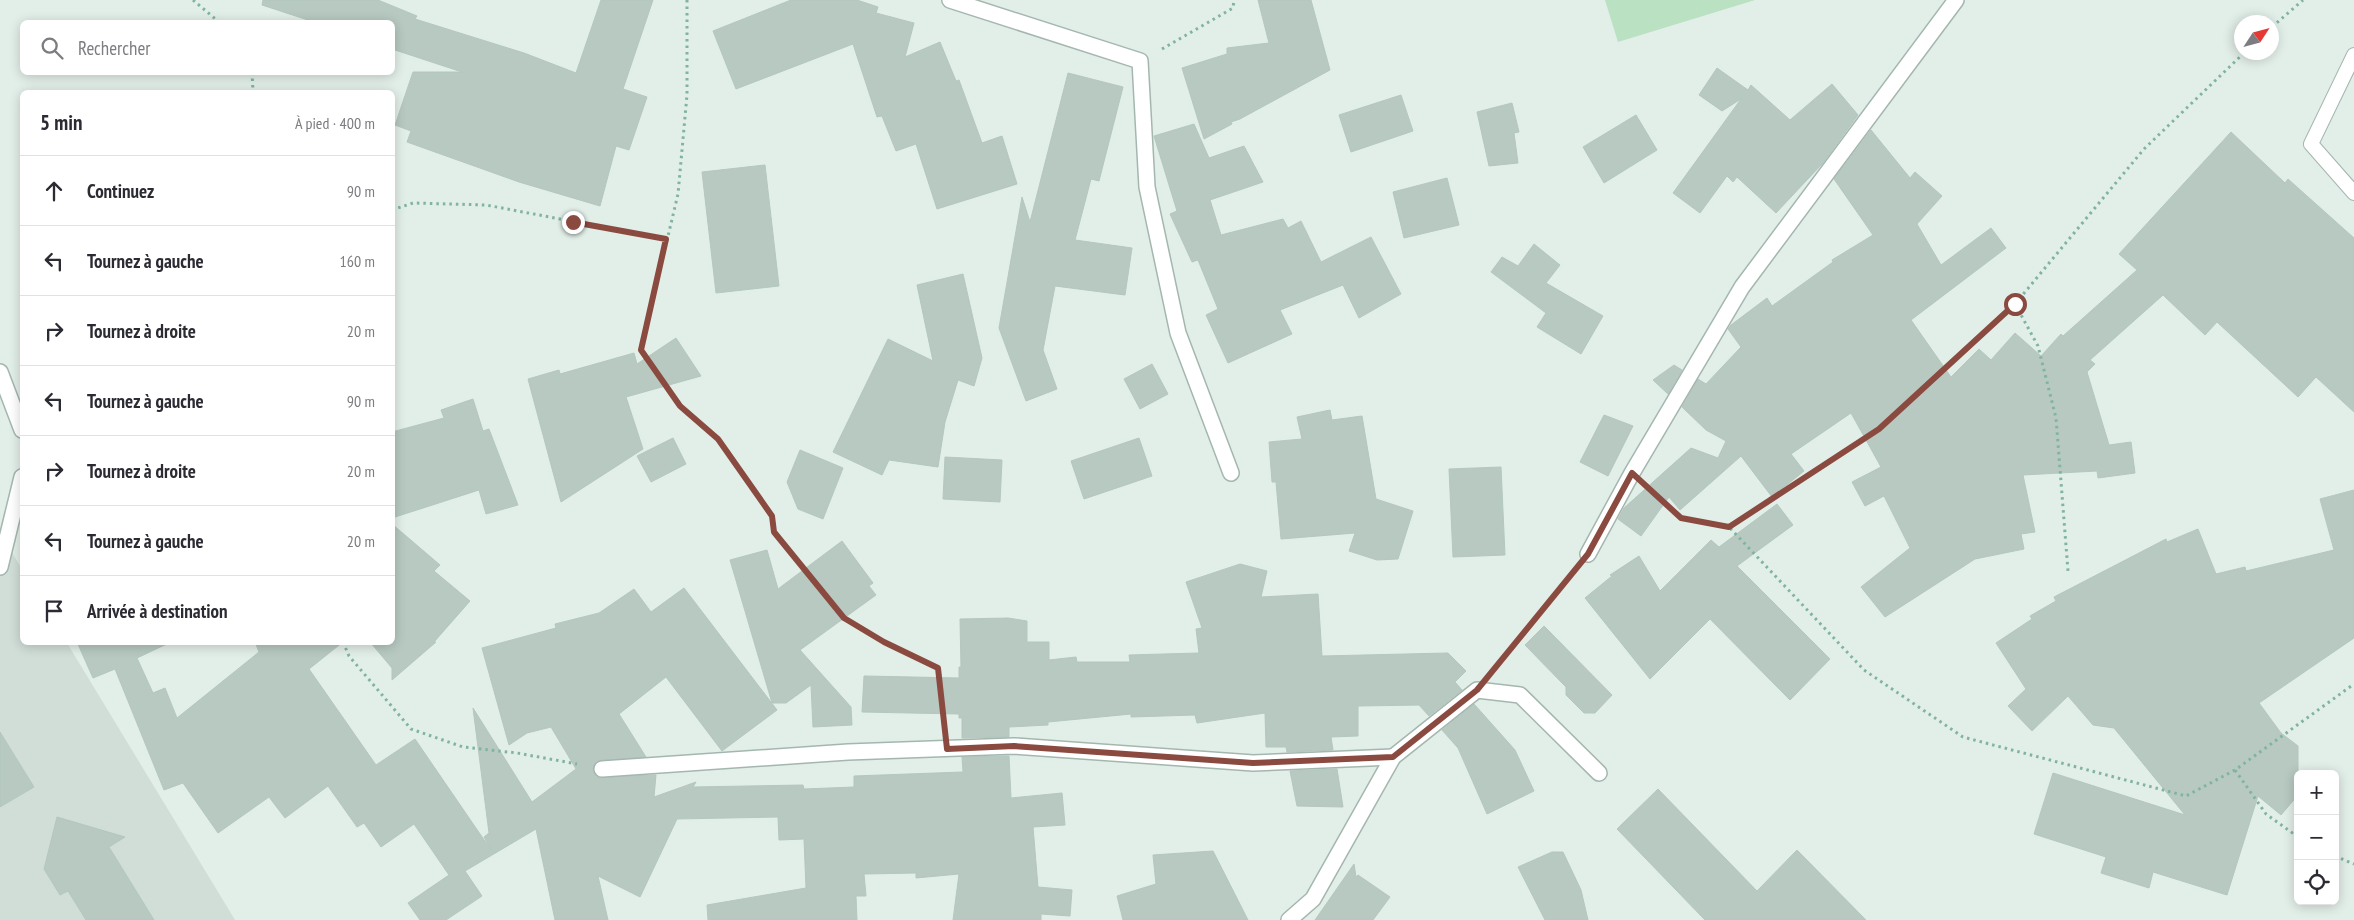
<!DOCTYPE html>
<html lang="fr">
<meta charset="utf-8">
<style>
:root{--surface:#fff;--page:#f2f2f3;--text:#2b2b33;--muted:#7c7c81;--line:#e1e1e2}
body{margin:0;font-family:"PT Sans Narrow",sans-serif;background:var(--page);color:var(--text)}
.controls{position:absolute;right:15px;bottom:15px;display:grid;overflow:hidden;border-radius:8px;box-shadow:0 2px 12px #0003}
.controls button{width:45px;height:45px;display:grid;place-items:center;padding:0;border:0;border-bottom:1px solid var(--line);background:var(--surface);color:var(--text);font:25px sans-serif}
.compass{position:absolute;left:2234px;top:15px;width:45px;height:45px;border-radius:50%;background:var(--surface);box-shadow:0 2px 12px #0003;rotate:54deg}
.stop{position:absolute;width:15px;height:15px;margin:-11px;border:4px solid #8a4a40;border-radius:50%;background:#fff}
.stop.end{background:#8a4a40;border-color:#fff;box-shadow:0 1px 5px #0008}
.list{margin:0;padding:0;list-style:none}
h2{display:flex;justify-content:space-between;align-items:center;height:65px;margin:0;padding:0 20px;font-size:21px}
h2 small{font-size:16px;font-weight:400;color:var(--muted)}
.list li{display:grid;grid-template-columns:32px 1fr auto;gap:15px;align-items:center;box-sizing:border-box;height:70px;padding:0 20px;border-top:1px solid var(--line)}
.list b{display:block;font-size:19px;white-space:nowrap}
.list em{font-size:16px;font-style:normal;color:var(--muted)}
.icon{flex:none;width:28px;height:28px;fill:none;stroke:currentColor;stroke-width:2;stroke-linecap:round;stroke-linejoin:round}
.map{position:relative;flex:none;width:2354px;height:920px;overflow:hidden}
.search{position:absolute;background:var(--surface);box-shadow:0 2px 12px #0003;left:20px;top:20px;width:375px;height:55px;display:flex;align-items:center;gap:12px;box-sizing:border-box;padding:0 18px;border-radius:8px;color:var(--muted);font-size:19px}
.panel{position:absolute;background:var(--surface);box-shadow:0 2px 12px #0003;left:20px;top:90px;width:375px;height:555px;border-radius:8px}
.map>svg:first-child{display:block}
</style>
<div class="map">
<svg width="2354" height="920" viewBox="0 0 2354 920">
<rect width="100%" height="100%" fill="#e2eee8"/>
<!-- built -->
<path fill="#d0ded7" d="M 0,533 L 22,569 L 22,642 L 67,643 L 235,920 L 0,920 Z"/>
<!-- green -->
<path fill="#b9e1c2" d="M 1605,0 L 1755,0 L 1618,42 Z"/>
<!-- building -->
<g fill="#b7c9c1" stroke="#b4c8bf">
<path d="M 263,0 L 378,0 L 417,16 L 415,19 L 524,53 L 576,73 L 601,0 L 653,0 L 623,89 L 647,97 L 629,150 L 616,146 L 600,206 L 519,182 L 407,142 L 411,131 L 395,125 L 413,72 L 462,72 L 392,49 L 392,22 L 314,22 L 262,5 Z"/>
<path d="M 791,0 L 857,0 L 878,7 L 876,13 L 914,23 L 905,57 L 940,42 L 956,81 L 959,80 L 982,143 L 1002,136 L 1017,184 L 937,209 L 916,144 L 896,151 L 882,116 L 877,117 L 853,44 L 736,89 L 713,31 Z"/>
<path d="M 1258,0 L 1311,0 L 1330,70 L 1240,119 L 1231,122 L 1232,124 L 1204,139 L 1182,68 L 1227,54 L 1227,48 L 1269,43 Z"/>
<path d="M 1717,68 L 1748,90 L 1751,85 L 1790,120 L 1832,84 L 1858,115 L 1822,164 L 1776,213 L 1737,177 L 1733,182 L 1727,176 L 1700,213 L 1673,193 L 1741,99 L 1722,111 L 1699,95 Z"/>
<path d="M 1068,73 L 1123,87 L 1099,181 L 1091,179 L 1075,240 L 1132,248 L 1125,295 L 1055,286 L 1043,350 L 1057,389 L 1026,401 L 999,328 L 1022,197 L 1030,222 Z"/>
<path d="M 1401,95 L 1413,131 L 1351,152 L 1339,115 Z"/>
<path d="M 1512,103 L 1519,132 L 1514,133 L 1518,163 L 1489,166 L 1477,112 Z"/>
<path d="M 1636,115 L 1657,150 L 1604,183 L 1583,147 Z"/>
<path d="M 1194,124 L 1209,158 L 1244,146 L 1263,182 L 1210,200 L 1221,235 L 1283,219 L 1288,228 L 1301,221 L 1321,262 L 1371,237 L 1401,294 L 1359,318 L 1343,285 L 1280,310 L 1292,334 L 1228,363 L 1206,315 L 1218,309 L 1198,260 L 1192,262 L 1170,214 L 1177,211 L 1154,136 Z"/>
<path d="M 1871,130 L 1910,178 L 1915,172 L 1942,196 L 1917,224 L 1941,265 L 1991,228 L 2006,248 L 1911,320 L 1951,377 L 1979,349 L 1991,360 L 2015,333 L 2041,356 L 2061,334 L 2063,336 L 2137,270 L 2119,254 L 2231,132 L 2285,183 L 2288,179 L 2354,238 L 2354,412 L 2316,377 L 2298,397 L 2217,322 L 2205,335 L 2163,295 L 2090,360 L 2095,364 L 2087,372 L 2109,445 L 2131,442 L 2135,473 L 2098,478 L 2097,471 L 2023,475 L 2035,532 L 2021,534 L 2024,549 L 1975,559 L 1885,617 L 1861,587 L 1910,548 L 1884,496 L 1865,506 L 1852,482 L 1881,467 L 1851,413 L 1791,454 L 1804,471 L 1772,497 L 1741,456 L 1680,510 L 1669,497 L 1641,536 L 1618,519 L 1624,508 L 1691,448 L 1718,458 L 1726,441 L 1706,430 L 1682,407 L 1698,379 L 1706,384 L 1741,347 L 1728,329 L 1731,325 L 1767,298 L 1772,306 L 1833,262 L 1832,260 L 1873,235 L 1834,179 Z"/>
<path d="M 765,165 L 779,286 L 716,293 L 702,172 Z"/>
<path d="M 1447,178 L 1459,225 L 1404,238 L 1393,192 Z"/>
<path d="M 1534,244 L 1560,265 L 1546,283 L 1603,316 L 1581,354 L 1537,327 L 1546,313 L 1491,272 L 1502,257 L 1518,266 Z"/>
<path d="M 963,274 L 982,358 L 974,386 L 958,380 L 945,422 L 938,467 L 889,460 L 882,475 L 833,452 L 888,339 L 933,361 L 917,285 Z"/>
<path d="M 676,338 L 701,376 L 626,397 L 643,449 L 561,502 L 528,379 L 559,370 L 560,374 L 634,353 L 637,364 Z"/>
<path d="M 1152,364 L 1168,394 L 1140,409 L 1124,379 Z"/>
<path d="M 1674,365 L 1682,370 L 1668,394 L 1653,380 Z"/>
<path d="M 473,399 L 483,431 L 489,429 L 518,505 L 486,514 L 479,490 L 392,518 L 392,432 L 444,418 L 441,410 Z"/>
<path d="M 1330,410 L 1332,420 L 1362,416 L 1376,499 L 1413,511 L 1398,559 L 1377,560 L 1349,551 L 1355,533 L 1281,539 L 1276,482 L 1272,482 L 1269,442 L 1302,439 L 1297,417 Z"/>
<path d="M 1604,415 L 1633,426 L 1608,476 L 1580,462 Z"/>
<path d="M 673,438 L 686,464 L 651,482 L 637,456 Z"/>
<path d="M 1139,438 L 1152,476 L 1084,499 L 1071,461 Z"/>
<path d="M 800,450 L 843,468 L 823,519 L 798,509 L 787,482 Z"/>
<path d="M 945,457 L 1002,460 L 1000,502 L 943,499 Z"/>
<path d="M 1501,467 L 1505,555 L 1453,557 L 1449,469 Z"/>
<path d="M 2354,490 L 2354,638 L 2259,703 L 2281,733 L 2298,746 L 2298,795 L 2281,815 L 2258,796 L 2227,895 L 2153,872 L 2149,888 L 2101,873 L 2106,857 L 2034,834 L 2053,773 L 2185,815 L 2114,728 L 2093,725 L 2068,696 L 2032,731 L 2008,706 L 2026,689 L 1996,643 L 2032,619 L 2030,616 L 2056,601 L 2054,597 L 2166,539 L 2167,542 L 2198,529 L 2216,574 L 2245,567 L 2246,571 L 2334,550 L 2320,499 Z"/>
<path d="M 1777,504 L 1793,525 L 1737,566 L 1830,659 L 1790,700 L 1710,619 L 1650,679 L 1585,598 L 1612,576 L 1610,575 L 1639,556 L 1660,591 L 1711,540 L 1719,547 Z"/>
<path d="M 392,524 L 440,565 L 434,571 L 470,601 L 434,642 L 436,642 L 392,680 L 392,668 L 370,642 L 392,642 Z"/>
<path d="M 842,541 L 873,583 L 869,586 L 876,595 L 800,650 L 851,707 L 852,725 L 813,727 L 811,685 L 786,703 L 772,703 L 730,560 L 767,550 L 778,589 Z"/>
<path d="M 1240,564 L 1267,571 L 1261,597 L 1318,594 L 1322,656 L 1448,653 L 1466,671 L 1455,682 L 1462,690 L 1429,716 L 1419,705 L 1358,706 L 1358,736 L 1331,737 L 1333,750 L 1287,752 L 1286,747 L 1266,747 L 1265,713 L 1197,723 L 1195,715 L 1131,717 L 1131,714 L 1048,722 L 1048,725 L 1009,727 L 1009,737 L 962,738 L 962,718 L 959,718 L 959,714 L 862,712 L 864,676 L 959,678 L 959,667 L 961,667 L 960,619 L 1008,618 L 1027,621 L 1027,642 L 1049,642 L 1049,660 L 1076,657 L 1077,662 L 1130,662 L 1129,655 L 1199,653 L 1196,629 L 1202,628 L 1186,582 Z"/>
<path d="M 684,588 L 777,710 L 722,751 L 666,677 L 619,714 L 646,757 L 597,761 L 593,769 L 597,777 L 656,775 L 654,797 L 696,782 L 693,787 L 803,785 L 804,789 L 854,787 L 854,776 L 963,772 L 962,757 L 1009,756 L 1011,798 L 1062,793 L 1065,825 L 1033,827 L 1038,887 L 1072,890 L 1070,916 L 1041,914 L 1041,920 L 953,920 L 959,874 L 916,878 L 916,873 L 864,874 L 866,896 L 856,896 L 857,920 L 708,920 L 707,905 L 806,888 L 804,839 L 779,840 L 778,817 L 677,819 L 640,897 L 598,876 L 608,920 L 555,920 L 536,829 L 465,871 L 482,896 L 446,920 L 420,920 L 408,903 L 449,875 L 414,824 L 381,847 L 364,823 L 357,827 L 328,786 L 285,818 L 269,797 L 218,833 L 183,783 L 164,790 L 115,669 L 93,678 L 77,642 L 171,642 L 137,658 L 153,693 L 165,688 L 177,718 L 259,652 L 255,642 L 343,642 L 309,669 L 376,765 L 415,739 L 491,850 L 484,837 L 489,833 L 473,708 L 532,802 L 576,769 L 551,727 L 527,733 L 509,745 L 482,648 L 556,628 L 555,624 L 599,613 L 634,589 L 651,612 Z"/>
<path d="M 1544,626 L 1612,695 L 1595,713 L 1584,713 L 1566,695 L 1566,687 L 1525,645 Z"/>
<path d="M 1474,704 L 1515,750 L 1534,791 L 1487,814 L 1458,748 L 1442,730 Z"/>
<path d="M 0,732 L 34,787 L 0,807 Z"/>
<path d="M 1337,769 L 1343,807 L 1297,806 L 1290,771 Z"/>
<path d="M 1658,789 L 1757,891 L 1797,850 L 1866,920 L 1705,920 L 1617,829 Z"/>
<path d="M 57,817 L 125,837 L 109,847 L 154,920 L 86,920 L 68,891 L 60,895 L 44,869 Z"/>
<path d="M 1213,851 L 1248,920 L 1123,920 L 1117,896 L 1156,884 L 1153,855 Z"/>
<path d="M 1552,852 L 1563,852 L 1581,890 L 1588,920 L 1545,920 L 1518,867 Z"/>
<path d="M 1354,864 L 1356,877 L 1358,875 L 1390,897 L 1373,920 L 1315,920 Z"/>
</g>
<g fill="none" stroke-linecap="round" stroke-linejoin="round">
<!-- service casing -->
<g stroke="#a4b7af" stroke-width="16">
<path id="service" d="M 2354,55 L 2311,144 L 2354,193"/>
</g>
<!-- minor casing -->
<g stroke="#a4b7af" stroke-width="18">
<g id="minor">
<path d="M 950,0 L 1140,61 L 1147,187 L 1178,333 L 1231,473"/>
<path d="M 0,372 L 22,430"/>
<path d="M 1588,554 L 1632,473 L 1742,287 L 1956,0"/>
<path d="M 0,567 L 22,477"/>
<path d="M 602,769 L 848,752 L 1014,746 L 1253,763 L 1393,757"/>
<path d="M 1289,920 L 1313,899 L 1393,757 L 1477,690 L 1520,695 L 1599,773"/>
</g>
</g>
<!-- path -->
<g stroke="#80b4a1" stroke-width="3" stroke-dasharray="2.5 4" stroke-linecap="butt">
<path d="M 193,0 L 219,22"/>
<path d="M 687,0 L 687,95 L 678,194 L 641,350 L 680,406 L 718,439 L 772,516 L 774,532 L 844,618 L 884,641 L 938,668 L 944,724"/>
<path d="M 2272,27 L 2303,0"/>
<path d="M 1162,49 L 1233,8 L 1234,0"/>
<path d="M 252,72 L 253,92"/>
<path d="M 392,210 L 413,203 L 486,205 L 666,239"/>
<path d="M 2015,304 L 2038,346 L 2056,418 L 2068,571"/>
<path d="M 1651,491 L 1681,518 L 1729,527 L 1864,670 L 1963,737 L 2186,796 L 2235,770 L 2354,684"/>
<path d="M 1729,527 L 1879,429 L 2015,304 L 2144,149 L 2245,52"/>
<path d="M 343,642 L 349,656 L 411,729 L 463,747 L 517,753 L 577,764"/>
<path d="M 1495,668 L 1572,574"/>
<path d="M 2235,770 L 2266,814 L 2298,837"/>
<path d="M 2335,856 L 2354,864"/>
</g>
<!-- service -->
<use href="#service" stroke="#fff" stroke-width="14"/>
<!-- minor -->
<use href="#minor" stroke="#fff" stroke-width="15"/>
</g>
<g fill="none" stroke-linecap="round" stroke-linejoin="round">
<!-- route -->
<path stroke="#8a4a40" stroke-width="6" d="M 573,222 L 666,239 L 641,350 L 680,406 L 718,439 L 772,516 L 774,532 L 844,618 L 884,642 L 938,668 L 947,749 L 1014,746 L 1253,763 L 1393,757 L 1477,690 L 1588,554 L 1632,473 L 1681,518 L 1729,527 L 1879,429 L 2015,304"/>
</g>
</svg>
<div class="controls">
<button>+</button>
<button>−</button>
<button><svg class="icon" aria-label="locate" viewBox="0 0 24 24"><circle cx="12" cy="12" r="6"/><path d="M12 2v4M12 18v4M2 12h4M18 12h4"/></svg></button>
</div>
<svg class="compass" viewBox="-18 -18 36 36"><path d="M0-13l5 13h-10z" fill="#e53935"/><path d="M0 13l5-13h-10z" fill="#7c7c81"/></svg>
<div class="stop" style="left:2015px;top:304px"></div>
<div class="stop end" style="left:573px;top:222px"></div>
<div class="search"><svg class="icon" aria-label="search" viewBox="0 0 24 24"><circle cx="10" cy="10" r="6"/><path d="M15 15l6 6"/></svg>Rechercher</div>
<section class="panel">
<h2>5 min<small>À pied · 400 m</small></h2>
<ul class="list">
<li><svg class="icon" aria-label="ahead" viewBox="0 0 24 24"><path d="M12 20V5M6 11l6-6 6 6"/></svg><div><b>Continuez</b></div><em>90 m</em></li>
<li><svg class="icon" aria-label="left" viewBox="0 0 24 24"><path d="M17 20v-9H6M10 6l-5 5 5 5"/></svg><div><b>Tournez à gauche</b></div><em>160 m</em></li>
<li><svg class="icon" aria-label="right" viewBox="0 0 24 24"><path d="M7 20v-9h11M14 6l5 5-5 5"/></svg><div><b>Tournez à droite</b></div><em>20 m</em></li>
<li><svg class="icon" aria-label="left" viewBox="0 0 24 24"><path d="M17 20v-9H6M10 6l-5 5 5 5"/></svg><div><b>Tournez à gauche</b></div><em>90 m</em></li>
<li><svg class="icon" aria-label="right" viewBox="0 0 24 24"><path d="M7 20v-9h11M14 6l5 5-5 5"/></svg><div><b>Tournez à droite</b></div><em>20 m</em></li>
<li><svg class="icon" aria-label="left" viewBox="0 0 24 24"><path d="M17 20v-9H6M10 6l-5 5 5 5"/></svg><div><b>Tournez à gauche</b></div><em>20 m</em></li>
<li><svg class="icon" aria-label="arrive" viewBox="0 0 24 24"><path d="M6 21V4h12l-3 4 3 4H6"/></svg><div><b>Arrivée à destination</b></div></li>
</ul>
</section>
</div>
